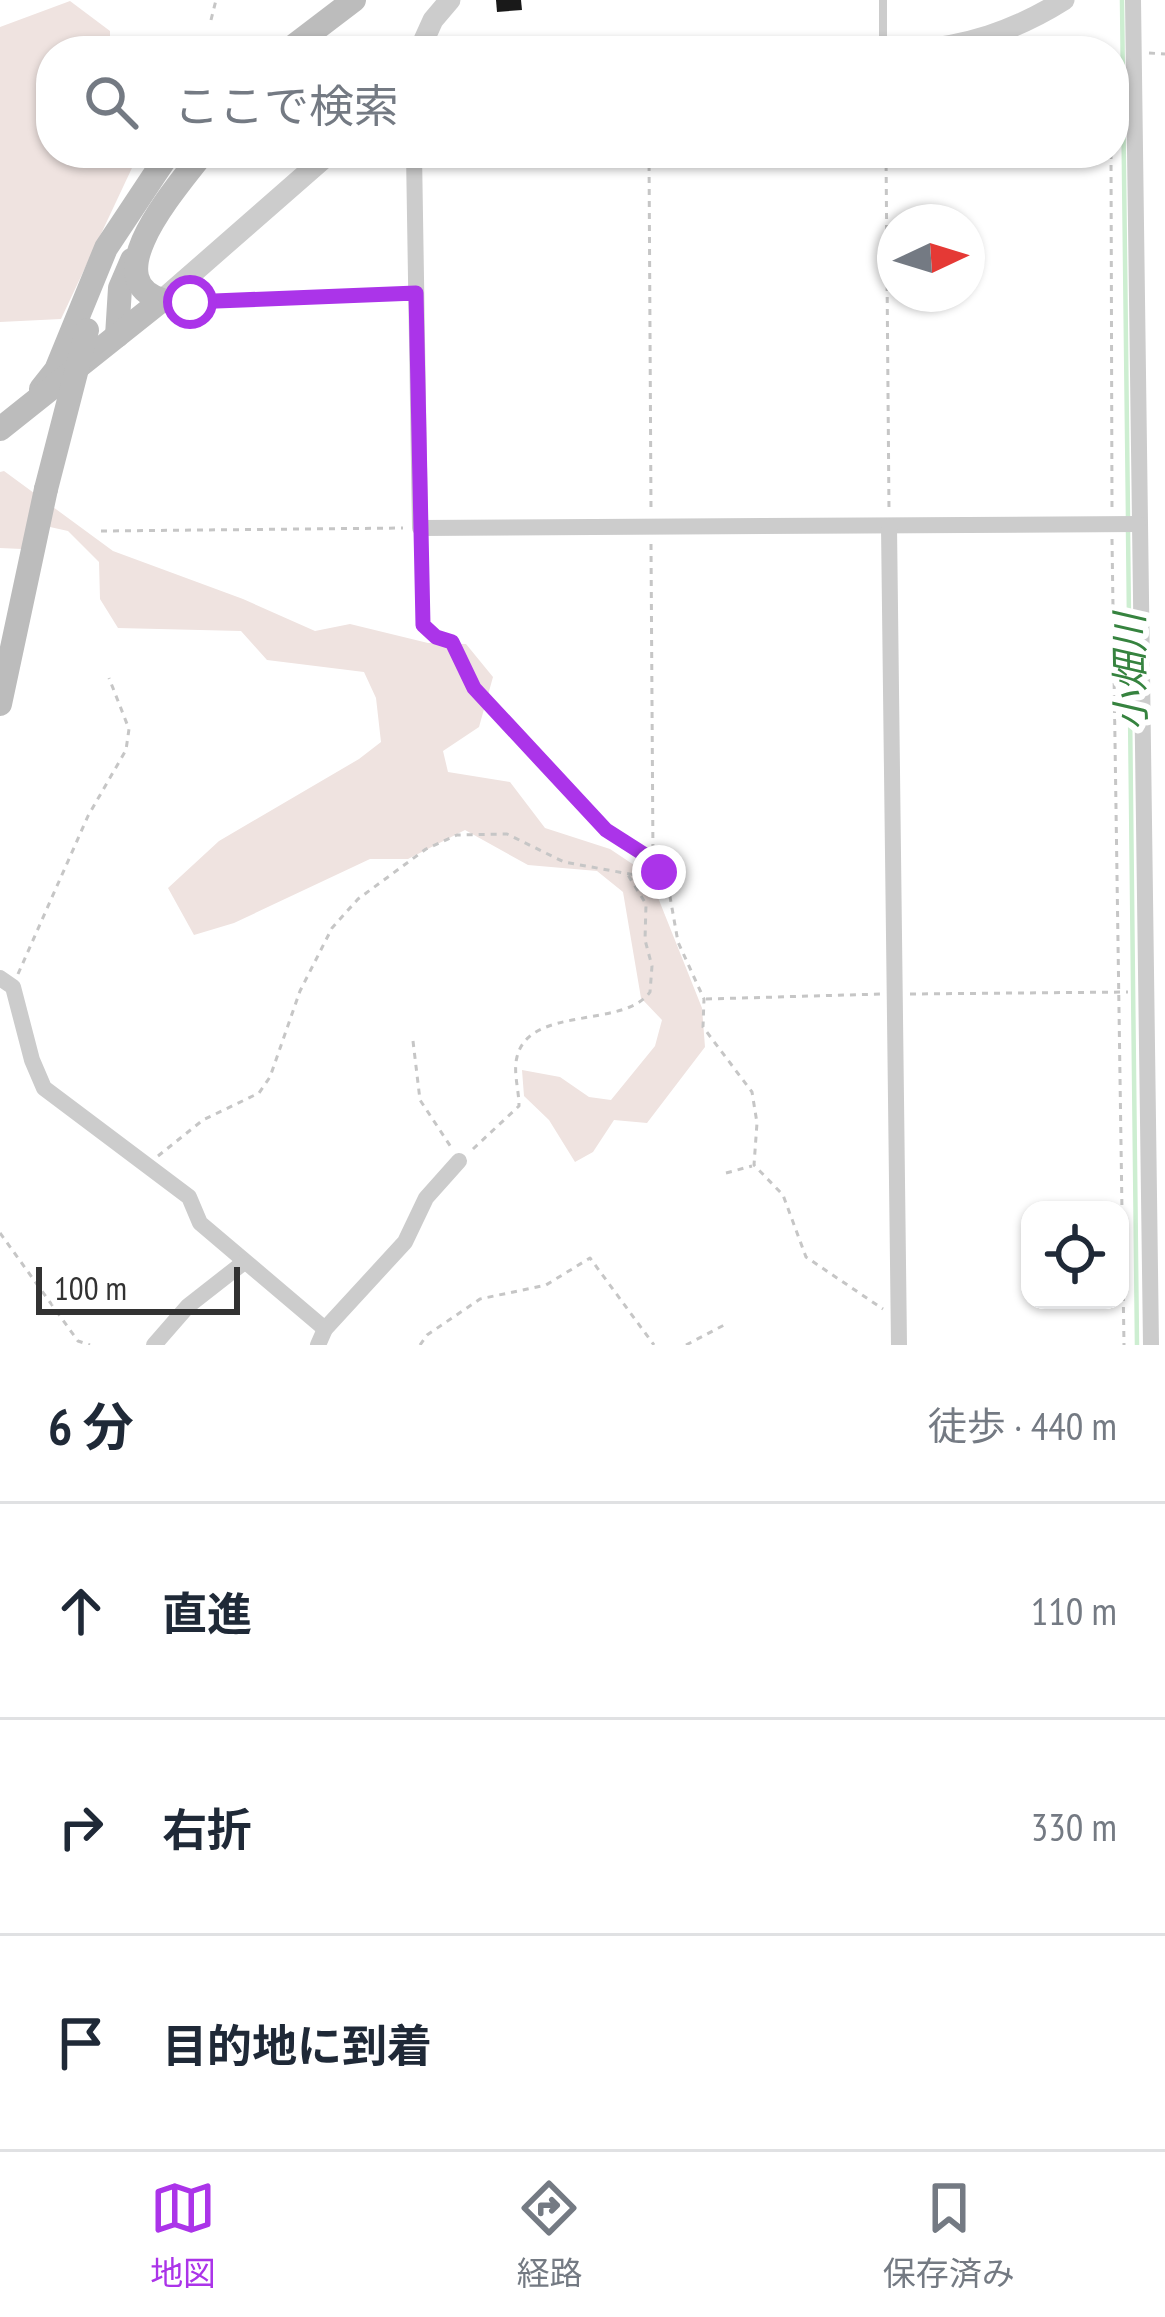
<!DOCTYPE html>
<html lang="ja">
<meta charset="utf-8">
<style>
:root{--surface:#fff;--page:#f6f6f7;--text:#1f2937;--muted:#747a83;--line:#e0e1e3;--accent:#ab34e9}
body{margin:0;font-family:"PT Sans Narrow","Noto Sans JP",sans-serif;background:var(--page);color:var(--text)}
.controls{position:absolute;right:36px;bottom:36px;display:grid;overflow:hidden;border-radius:24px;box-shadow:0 3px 9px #0004}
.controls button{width:108px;height:108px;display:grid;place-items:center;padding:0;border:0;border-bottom:3px solid var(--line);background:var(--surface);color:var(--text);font:60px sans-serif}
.compass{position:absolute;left:877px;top:204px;width:108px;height:108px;border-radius:50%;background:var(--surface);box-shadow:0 3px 9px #0004;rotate:86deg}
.scale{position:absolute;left:36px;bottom:30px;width:204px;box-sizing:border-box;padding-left:12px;border:6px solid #323232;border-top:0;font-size:33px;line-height:42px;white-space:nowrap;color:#323232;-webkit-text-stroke:9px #fff;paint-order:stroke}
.stop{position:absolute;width:36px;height:36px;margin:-27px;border:9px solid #ab34e9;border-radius:50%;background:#fff}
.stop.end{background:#ab34e9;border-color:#fff;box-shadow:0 3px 12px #0008}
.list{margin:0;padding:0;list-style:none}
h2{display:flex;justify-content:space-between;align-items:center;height:156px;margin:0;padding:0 48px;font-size:51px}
h2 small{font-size:39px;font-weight:400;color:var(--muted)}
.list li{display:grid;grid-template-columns:78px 1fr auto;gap:36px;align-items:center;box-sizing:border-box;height:216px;padding:0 48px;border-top:3px solid var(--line)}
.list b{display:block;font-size:45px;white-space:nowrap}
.list em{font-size:39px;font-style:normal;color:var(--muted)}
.icon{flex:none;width:66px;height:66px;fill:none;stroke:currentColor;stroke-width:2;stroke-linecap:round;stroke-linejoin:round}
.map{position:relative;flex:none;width:1165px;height:1345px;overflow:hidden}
.search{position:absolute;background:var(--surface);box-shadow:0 3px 9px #0004;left:36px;right:36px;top:36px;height:132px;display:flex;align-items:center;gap:30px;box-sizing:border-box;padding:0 42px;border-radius:48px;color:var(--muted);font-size:45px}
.sheet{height:804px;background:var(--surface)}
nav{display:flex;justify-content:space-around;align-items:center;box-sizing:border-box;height:168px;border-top:3px solid var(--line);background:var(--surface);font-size:33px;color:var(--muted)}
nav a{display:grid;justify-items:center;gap:6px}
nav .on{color:var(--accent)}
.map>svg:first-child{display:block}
</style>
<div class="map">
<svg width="1165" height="1345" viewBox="0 0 1165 1345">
<rect width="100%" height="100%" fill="#fff"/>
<!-- green -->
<g fill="#efe3e0">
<path d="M 70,1 L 110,31 L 110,51 L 51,51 L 51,153 L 139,153 L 61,319 L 0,322 L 0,27 Z"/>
<path d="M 4,471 L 113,551 L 243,599 L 315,631 L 350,624 L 428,643 L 466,644 L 493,677 L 479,727 L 443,751 L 448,772 L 510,782 L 545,828 L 610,849 L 649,875 L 702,1008 L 705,1047 L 647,1123 L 614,1120 L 593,1152 L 575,1162 L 549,1120 L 524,1096 L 522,1070 L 560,1077 L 589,1097 L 611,1100 L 655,1046 L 662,1020 L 641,998 L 623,892 L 597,871 L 528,865 L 465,830 L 408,859 L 370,859 L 234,923 L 194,935 L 168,888 L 219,841 L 359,759 L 381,742 L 376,698 L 364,672 L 267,660 L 241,631 L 118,628 L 100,599 L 99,562 L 68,531 L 50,527 L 22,549 L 0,548 L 0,472 Z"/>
</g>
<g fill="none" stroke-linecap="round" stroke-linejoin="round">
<!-- stream -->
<g stroke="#cdeed1" stroke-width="4.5">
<path d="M 1122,0 L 1128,517"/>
<path d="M 1128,529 L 1137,1345"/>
</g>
</g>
<!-- building -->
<path fill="#191919" d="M 496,0 L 521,0 L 522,10 L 497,12 Z"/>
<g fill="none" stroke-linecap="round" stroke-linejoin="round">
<!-- path -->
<g stroke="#c6c6c6" stroke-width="3" stroke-dasharray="6 6" stroke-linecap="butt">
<path d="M 211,20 L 216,0"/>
<path d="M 1149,53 L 1165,54"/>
<path d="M 649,153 L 651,510"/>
<path d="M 886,153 L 889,511"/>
<path d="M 1111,153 L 1112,511"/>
<path d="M 185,300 L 403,293"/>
<path d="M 101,531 L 403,528"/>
<path d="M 1112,539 L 1124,1345"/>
<path d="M 420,544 L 423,625 L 436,637 L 452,642 L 474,688 L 606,830 L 653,860 L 669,891 L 678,942 L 704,999 L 703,1027 L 752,1092 L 757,1123 L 754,1165 L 783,1195 L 806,1257 L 883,1309"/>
<path d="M 651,544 L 653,858"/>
<path d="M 18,974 L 88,816 L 126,750 L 129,729 L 109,678"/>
<path d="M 910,994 L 1128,992"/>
<path d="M 706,999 L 882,994"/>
<path d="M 413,1041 L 420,1100 L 451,1147"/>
<path d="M 473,1149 L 519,1106 C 519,1090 513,1072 517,1057 C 529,1005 624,1029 650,992 L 652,966 L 645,940 L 646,904 L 628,875"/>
<path d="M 158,1156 L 203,1120 L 259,1093 L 270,1077 L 300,991 L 332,928 L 358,899 L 426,849 L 457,835 L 507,834 L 564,862 L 646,877 L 658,872"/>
<path d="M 726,1173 L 752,1166"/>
<path d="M 0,1233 L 78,1341 L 90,1345"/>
<path d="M 420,1345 L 427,1335 L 480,1299 L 546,1285 L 590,1258 L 654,1345"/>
<path d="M 686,1345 L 728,1323"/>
</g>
<!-- service -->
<path stroke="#ccc" stroke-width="8" d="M 883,0 L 883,51"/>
<!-- minor -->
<g stroke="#ccc" stroke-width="16">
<path d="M 1133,0 L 1151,1345"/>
<path d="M 414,153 L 420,528 L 1138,524"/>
<path d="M 889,526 L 899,1345"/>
<path d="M 0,978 L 13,987 L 32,1060 L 44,1088 L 189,1197 L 200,1223 L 325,1329"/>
<path d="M 154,1345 L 188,1306 L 243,1263"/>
<path d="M 318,1345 L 325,1329 L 405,1242 L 426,1198 L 459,1161"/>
</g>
<!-- tertiary -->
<g stroke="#ccc" stroke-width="21">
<path d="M 419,51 L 433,20 L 450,0"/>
<path d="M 906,51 C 965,47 1015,31 1064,0"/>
<path d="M 162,300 L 330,153"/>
</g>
<!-- secondary -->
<g stroke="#bcbcbc" stroke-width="24">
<path d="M 287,51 L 354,0"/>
<path d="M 117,336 L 120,288 L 132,260"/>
<path d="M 41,389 L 56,370 L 106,248 L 169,153"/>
<path d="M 0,429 L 162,300 C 94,279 179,185 203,153"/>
<path d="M 0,704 L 46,489"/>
</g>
<!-- secondary-bridge -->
<path stroke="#bcbcbc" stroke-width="24" d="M 46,489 L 87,330"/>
</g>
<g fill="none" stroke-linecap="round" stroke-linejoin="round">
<!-- route -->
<path stroke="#ab34e9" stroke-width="15" d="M 190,302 L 416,293 L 423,625 L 436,637 L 452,642 L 474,688 L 606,830 L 653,860 L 659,872"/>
</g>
<g text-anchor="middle" stroke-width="12" stroke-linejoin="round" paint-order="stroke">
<!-- water labels -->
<g font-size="39" font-style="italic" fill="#36833f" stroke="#fff">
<text transform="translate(1130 672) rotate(-91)" y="14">小畑川</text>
</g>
</g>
</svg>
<div class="controls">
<button><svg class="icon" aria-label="locate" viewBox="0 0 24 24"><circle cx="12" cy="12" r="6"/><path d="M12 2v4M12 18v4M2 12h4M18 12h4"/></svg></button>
</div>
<svg class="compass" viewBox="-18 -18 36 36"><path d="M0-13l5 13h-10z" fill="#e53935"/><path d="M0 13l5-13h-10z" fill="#747a83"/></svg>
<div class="scale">100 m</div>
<div class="stop" style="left:190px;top:302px"></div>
<div class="stop end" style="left:659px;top:872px"></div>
<div class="search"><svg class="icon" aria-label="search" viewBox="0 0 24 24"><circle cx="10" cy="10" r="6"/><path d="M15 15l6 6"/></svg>ここで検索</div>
</div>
<section class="sheet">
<h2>6 分<small>徒歩 · 440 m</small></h2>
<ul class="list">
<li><svg class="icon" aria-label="ahead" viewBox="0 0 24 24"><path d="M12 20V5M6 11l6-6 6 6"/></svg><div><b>直進</b></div><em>110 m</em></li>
<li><svg class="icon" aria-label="right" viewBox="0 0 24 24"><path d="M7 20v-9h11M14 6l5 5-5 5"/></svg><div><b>右折</b></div><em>330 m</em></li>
<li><svg class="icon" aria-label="arrive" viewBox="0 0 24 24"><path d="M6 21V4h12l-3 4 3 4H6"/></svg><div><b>目的地に到着</b></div></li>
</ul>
</section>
<nav>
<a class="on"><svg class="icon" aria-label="map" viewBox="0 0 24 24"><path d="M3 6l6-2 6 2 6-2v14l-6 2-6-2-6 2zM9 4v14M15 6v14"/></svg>地図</a>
<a><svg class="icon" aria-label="directions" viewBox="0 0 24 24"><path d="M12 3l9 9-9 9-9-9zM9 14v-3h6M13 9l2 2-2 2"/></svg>経路</a>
<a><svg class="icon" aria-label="saved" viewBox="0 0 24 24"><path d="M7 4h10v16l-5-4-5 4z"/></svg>保存済み</a>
</nav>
